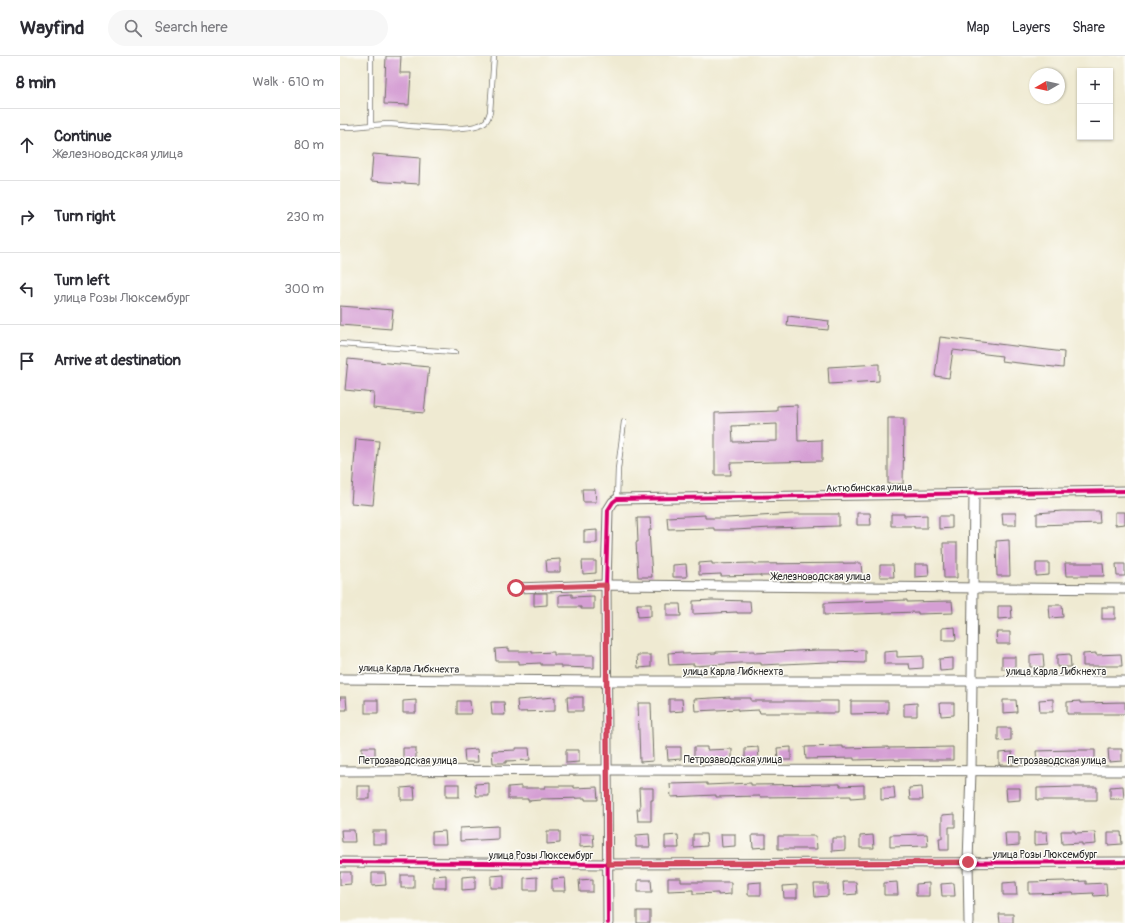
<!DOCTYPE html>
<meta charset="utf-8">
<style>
:root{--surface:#fff;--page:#f7f7f7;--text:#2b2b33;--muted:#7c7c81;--line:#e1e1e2}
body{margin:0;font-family:Pangolin,sans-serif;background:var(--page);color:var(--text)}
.controls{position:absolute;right:12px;top:12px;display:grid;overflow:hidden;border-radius:0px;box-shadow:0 1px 3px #0004}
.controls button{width:36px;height:36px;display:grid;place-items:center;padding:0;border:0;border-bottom:1px solid var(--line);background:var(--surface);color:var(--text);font:20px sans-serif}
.compass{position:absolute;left:689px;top:12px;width:36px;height:36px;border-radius:50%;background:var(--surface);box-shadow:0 1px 3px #0004;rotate:261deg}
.stop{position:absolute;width:12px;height:12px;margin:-9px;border:3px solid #d1495b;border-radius:50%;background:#fff}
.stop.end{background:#d1495b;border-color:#fff;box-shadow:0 1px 4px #0008}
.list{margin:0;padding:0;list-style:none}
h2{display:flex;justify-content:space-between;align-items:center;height:52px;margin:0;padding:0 16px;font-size:17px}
h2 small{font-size:13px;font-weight:400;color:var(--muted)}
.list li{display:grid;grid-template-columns:26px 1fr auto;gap:12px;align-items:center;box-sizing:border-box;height:72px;padding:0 16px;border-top:1px solid var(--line)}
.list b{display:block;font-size:15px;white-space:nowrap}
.list p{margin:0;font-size:13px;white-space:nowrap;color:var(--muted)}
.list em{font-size:13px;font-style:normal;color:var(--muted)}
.icon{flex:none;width:22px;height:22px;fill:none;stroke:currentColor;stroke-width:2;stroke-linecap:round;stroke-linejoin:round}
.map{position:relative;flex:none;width:785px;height:867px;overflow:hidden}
header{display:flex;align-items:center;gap:24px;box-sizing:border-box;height:56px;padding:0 20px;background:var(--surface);border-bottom:1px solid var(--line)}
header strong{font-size:19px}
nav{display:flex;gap:22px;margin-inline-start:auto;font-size:14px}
.search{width:280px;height:36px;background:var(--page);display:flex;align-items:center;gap:10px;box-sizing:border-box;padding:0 14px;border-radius:22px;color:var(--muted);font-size:15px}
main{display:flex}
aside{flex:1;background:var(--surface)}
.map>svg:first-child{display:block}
</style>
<header>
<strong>Wayfind</strong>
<div class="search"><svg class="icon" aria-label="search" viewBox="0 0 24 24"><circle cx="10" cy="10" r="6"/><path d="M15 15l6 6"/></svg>Search here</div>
<nav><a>Map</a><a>Layers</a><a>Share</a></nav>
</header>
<main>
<aside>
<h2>8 min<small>Walk · 610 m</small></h2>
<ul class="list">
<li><svg class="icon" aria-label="ahead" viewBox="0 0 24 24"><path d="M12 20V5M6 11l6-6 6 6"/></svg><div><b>Continue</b><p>Железноводская улица</p></div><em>80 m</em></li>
<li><svg class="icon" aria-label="right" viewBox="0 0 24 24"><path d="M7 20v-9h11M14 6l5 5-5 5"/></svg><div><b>Turn right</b></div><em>230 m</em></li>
<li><svg class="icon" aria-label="left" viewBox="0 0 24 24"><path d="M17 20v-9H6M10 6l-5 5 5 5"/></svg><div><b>Turn left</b><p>улица Розы Люксембург</p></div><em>300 m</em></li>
<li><svg class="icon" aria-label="arrive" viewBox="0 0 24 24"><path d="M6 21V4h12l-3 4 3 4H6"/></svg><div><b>Arrive at destination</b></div></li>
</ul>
</aside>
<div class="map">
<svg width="785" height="867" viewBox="0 0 785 867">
<rect width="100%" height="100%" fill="#fdfcf7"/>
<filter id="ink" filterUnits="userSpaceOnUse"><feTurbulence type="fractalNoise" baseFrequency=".025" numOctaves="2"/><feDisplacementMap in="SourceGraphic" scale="8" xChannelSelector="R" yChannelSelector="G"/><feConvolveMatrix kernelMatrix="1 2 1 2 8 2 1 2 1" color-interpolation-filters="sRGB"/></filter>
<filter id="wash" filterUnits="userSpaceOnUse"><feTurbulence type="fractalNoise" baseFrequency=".012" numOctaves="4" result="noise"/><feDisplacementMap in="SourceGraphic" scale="16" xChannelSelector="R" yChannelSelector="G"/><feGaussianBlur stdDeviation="0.9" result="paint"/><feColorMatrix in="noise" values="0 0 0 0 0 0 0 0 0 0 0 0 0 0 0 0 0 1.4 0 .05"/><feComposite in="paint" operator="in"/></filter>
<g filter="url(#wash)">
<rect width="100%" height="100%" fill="#efead2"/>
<g id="blocks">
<!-- building -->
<g fill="#d59fd4" fill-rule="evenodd">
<path d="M 46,0 L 61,0 L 60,17 L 71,17 L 69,49 L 44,48 Z"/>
<path d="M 33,98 L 80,102 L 79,128 L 31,125 Z"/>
<path d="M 0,250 L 53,254 L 51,273 L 0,269 Z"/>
<path d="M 448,260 L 489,265 L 488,274 L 447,270 Z"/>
<path d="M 600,281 L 724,296 L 723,312 L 661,305 L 662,300 L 613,294 L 609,322 L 595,320 Z"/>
<path d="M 8,303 L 89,311 L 84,357 L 33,352 L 34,337 L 5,334 Z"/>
<path d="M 539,308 L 539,325 L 489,328 L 488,311 Z"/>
<path d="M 457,349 L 458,385 L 482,384 L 482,405 L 390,407 L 391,419 L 375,419 L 375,357 L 437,355 L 437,350 ZM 437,368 L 437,385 L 393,386 L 392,370 Z"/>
<path d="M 548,362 L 564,362 L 563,428 L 548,428 Z"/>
<path d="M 16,383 L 39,385 L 33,449 L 11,447 Z"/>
<path d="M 242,433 L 255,433 L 256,446 L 243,446 Z"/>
<path d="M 722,455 L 759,455 L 760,467 L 697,469 L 697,457 Z"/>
<path d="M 775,456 L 785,456 L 785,468 L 775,469 Z"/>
<path d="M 517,457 L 530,457 L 531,469 L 517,469 Z"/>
<path d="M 662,457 L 676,457 L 676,469 L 663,469 Z"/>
<path d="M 453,458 L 499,458 L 499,470 L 431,472 L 395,474 L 374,474 L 374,472 L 328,473 L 327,461 L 365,459 L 365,462 L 387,462 Z"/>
<path d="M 551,458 L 564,458 L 564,460 L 587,459 L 587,472 L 574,472 L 574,470 L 551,470 Z"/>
<path d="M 599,460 L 612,460 L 612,472 L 599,473 Z"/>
<path d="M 297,462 L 310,462 L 311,474 L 309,474 L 312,521 L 298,521 L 296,486 L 298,486 Z"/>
<path d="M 257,474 L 257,487 L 244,487 L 244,475 Z"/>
<path d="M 669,484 L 670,520 L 657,520 L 656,485 Z"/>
<path d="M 603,487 L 617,487 L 617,522 L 604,522 Z"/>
<path d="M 220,503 L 220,516 L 207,516 L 206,504 Z"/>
<path d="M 242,505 L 256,505 L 256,517 L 243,518 Z"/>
<path d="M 372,506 L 372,508 L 414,507 L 414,508 L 521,507 L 522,519 L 420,520 L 420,519 L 381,520 L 381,518 L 359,519 L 359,507 Z"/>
<path d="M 696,507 L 709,507 L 709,519 L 696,520 Z"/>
<path d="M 725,507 L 763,507 L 764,520 L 726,520 Z"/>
<path d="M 346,508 L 347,521 L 333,521 L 333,509 Z"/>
<path d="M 575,508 L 588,508 L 589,520 L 575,521 Z"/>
<path d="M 776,508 L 785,508 L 785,520 L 777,520 Z"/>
<path d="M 540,509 L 553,509 L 554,521 L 540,521 Z"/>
<path d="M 194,537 L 207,537 L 207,549 L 194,550 Z"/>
<path d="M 232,538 L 232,541 L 254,540 L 254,553 L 241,553 L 241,551 L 219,551 L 219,539 Z"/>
<path d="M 372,544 L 410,545 L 411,557 L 397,557 L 397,556 L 353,558 L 353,545 Z"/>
<path d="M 567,544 L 567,546 L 612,545 L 613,557 L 578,558 L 578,556 L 484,559 L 484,547 Z"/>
<path d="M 297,548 L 311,548 L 311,560 L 298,561 Z"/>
<path d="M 327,548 L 340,548 L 341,560 L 327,560 Z"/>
<path d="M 709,549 L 722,549 L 723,561 L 710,562 Z"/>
<path d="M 658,550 L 671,550 L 672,562 L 658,563 Z"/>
<rect x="762" y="551" width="13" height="12"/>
<path d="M 615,571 L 616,584 L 602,584 L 602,572 Z"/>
<path d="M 656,576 L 670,576 L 670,588 L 657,588 Z"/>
<path d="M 169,592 L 169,595 L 192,595 L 192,597 L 214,596 L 214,599 L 254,599 L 254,612 L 221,611 L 221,609 L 201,609 L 201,607 L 179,608 L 179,605 L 156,605 L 155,593 Z"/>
<path d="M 478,594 L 500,594 L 500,595 L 525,594 L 525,607 L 487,606 L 421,609 L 421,607 L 401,607 L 354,610 L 354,608 L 329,609 L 328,597 L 342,596 L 342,598 L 376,597 L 376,596 L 414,595 L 414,597 Z"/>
<path d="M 557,595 L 557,601 L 583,600 L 583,612 L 570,613 L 569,608 L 544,608 L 544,596 Z"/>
<path d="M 756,597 L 756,599 L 781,598 L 782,610 L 743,610 L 743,598 Z"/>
<path d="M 703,598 L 704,611 L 690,611 L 690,599 Z"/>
<path d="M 730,598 L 731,611 L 717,611 L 717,599 Z"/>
<path d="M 297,599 L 311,599 L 311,611 L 298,612 Z"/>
<rect x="662" y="601" width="13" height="12"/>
<path d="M 613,602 L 613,614 L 600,615 L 599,603 Z"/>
<path d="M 0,641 L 6,641 L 7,654 L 0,654 Z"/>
<path d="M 215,641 L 215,655 L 178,656 L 177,644 Z"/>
<path d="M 227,641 L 243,641 L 243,655 L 228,655 Z"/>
<path d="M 390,641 L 390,642 L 411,642 L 411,645 L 498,645 L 498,657 L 420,657 L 419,654 L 398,655 L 398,653 L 355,655 L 354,643 Z"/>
<path d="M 329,643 L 342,643 L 343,655 L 329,656 Z"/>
<path d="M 713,643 L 713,656 L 700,656 L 699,644 Z"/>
<rect x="25" y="644" width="13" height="13"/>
<path d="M 76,644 L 76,657 L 63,657 L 63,645 Z"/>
<path d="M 663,644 L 676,644 L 677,656 L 663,657 Z"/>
<path d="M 117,645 L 130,645 L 131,658 L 117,658 Z"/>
<path d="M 511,645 L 548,645 L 548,657 L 511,658 Z"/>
<path d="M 740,645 L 740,647 L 785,646 L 785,658 L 727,658 L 727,646 Z"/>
<path d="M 151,646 L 164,646 L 165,659 L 152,659 Z"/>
<path d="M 298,647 L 311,647 L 313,705 L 300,706 Z"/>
<path d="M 577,647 L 577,660 L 564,660 L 564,648 Z"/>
<path d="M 600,647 L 614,647 L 614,659 L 601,660 Z"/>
<path d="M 658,672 L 671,672 L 671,684 L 658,685 Z"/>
<path d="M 503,690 L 503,692 L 548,691 L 548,692 L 613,691 L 613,704 L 555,704 L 555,703 L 514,704 L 514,702 L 466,703 L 465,691 Z"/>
<path d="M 22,691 L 35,691 L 35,703 L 22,704 Z"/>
<path d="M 327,691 L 341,691 L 341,703 L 328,704 Z"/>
<path d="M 354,691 L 367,691 L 367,694 L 392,693 L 392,706 L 378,706 L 378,703 L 354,704 Z"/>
<path d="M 418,691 L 419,704 L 405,704 L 405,692 Z"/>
<path d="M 451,691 L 451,704 L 438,704 L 437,692 Z"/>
<path d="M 63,692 L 76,692 L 76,704 L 63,705 Z"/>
<path d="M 176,692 L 189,692 L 190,704 L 166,705 L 166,707 L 153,707 L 152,695 L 176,694 Z"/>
<path d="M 137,693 L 138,706 L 125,706 L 124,694 Z"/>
<path d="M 768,693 L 782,693 L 782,705 L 769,706 Z"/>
<path d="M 226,694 L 239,694 L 239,706 L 226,707 Z"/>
<path d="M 734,694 L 755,694 L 755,706 L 697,707 L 696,695 Z"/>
<path d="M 672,696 L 673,709 L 659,709 L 659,697 Z"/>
<path d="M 149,727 L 149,740 L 136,740 L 135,728 Z"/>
<path d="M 367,727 L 367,729 L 411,727 L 411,729 L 500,728 L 500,730 L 524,729 L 524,741 L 511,742 L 511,740 L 420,741 L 420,740 L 376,741 L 376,739 L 331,741 L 330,728 Z"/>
<rect x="106" y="728" width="13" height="13"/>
<rect x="17" y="730" width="13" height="13"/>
<path d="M 181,730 L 181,732 L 205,732 L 205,730 L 234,730 L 234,732 L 257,731 L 258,744 L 245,744 L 245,742 L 201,743 L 201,744 L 188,745 L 188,743 L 168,743 L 168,731 Z"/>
<path d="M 783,730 L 784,743 L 770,743 L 770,731 Z"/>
<path d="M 74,731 L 75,744 L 61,744 L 61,732 Z"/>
<path d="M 541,731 L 554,731 L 555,743 L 541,744 Z"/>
<path d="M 582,731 L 583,744 L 570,744 L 569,732 Z"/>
<path d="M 734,731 L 757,731 L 757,744 L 697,744 L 697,732 Z"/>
<path d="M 299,732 L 313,732 L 313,744 L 311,744 L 311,765 L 298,765 L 297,753 L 300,753 Z"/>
<path d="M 666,732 L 680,732 L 680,744 L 667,745 Z"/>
<path d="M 615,758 L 615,771 L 609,771 L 609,794 L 600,794 L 599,782 L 602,782 L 602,759 Z"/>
<path d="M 158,770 L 158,783 L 120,785 L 120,772 Z"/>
<path d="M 1,774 L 14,774 L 15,786 L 2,786 Z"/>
<rect x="33" y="775" width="13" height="13"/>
<path d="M 105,775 L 106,788 L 92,788 L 92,776 Z"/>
<path d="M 207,775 L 220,775 L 220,787 L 207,788 Z"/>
<path d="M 721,775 L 735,775 L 735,777 L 755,776 L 756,788 L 742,789 L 742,787 L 722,788 Z"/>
<path d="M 694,776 L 707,776 L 708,788 L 694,789 Z"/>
<path d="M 768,776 L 781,776 L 782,788 L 768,789 Z"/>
<path d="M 665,777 L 679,777 L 679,789 L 666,790 Z"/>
<path d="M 240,778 L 253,778 L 254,790 L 240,791 Z"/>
<path d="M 309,778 L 310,791 L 296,791 L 296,779 Z"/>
<path d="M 353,778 L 366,778 L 367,790 L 353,791 Z"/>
<path d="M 381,778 L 395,778 L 395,790 L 382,791 Z"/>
<path d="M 587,778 L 588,790 L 550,791 L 550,779 Z"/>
<path d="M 338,779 L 339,792 L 325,792 L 325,780 Z"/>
<path d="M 412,779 L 426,779 L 426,791 L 413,792 Z"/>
<path d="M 533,779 L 534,792 L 520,792 L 520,780 Z"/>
<path d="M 438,780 L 476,780 L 477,793 L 438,793 Z"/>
<path d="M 492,782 L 505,782 L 505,794 L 492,795 Z"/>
<path d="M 0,816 L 11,816 L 11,828 L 0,829 Z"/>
<path d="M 32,817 L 45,817 L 46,829 L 32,830 Z"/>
<rect x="61" y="819" width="13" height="13"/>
<path d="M 106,819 L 106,832 L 93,832 L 93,820 Z"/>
<path d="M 164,819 L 164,832 L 151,832 L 151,820 Z"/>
<path d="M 135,820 L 135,833 L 122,834 L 122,821 Z"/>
<path d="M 197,821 L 197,834 L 184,834 L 184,822 Z"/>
<path d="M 225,822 L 226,835 L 212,835 L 212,823 Z"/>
<path d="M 328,822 L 341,822 L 341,826 L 391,826 L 391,838 L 378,839 L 378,837 L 353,838 L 353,834 L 328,835 Z"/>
<path d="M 253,823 L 253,836 L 240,836 L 239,824 Z"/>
<path d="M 298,824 L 311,824 L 312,836 L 298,836 Z"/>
<path d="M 725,825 L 726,826 L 746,825 L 746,828 L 766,827 L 767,839 L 754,840 L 753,837 L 733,838 L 733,837 L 689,838 L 689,826 Z"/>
<path d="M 421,826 L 421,839 L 408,839 L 408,827 Z"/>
<path d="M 503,826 L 516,826 L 517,838 L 504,839 Z"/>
<path d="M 557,826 L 558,839 L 544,839 L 544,827 Z"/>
<path d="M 676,826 L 677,839 L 663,839 L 663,827 Z"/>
<path d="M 589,827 L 589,840 L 576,840 L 576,828 Z"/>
<path d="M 614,827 L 615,840 L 602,840 L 601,828 Z"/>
<path d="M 474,828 L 488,828 L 488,840 L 475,841 Z"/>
<path d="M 457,829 L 457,842 L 444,842 L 443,830 Z"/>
<rect x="297" y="855" width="13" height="12"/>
<path d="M 659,858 L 673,858 L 673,867 L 660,867 Z"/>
</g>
</g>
</g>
<g filter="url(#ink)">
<use href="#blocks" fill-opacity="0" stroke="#706e65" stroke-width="1"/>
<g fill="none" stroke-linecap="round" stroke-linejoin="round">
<!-- lane casing -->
<g stroke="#706e65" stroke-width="6">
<g id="lane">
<path d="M 31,0 L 31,69"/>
<path d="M 0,71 C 16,72 33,68 49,68 C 69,69 132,79 146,65 C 148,63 149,59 150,56 L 154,0"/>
<path d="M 0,288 L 115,296"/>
<path d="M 277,443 L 278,413 L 284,366"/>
</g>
</g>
<!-- street casing -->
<g stroke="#706e65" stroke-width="11">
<g id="street">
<path d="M 176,532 L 266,529 L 785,533"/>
<path d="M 0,623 L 266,625 L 785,625"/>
<path d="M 0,715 L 267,714 L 785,715"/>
<path d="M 0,806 L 268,808 L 785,806"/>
<path d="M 268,867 L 266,529 L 268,454 L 273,446 L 277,443 L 785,435"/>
<path d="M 629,867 L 628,806 L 631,715 L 634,437"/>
</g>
</g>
<!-- lane -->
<use href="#lane" stroke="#fff" stroke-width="4.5"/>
<!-- street -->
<use href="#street" stroke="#fff" stroke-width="9"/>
<!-- cycleway casing -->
<g stroke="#fdfcf7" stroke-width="6">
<g id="cycleway">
<path d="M 0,806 L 268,808 L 785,806"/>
<path d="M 268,867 L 266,529 L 268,454 L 273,446 L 277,443 L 785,435"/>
</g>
</g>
<!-- cycleway -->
<use href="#cycleway" stroke="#d6006c" stroke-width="4"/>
</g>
</g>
<g fill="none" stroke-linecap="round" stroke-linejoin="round" filter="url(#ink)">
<!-- route -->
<path stroke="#d1495b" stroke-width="5" d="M 176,532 L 266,529 L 268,808 L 628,806"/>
</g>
<g text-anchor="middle" stroke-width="3" stroke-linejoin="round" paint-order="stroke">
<!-- street labels -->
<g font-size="10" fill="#2b2b2b" stroke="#fdfcf7">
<text transform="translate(529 431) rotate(-1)" y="4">Актюбинская улица</text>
<text x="481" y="524">Железноводская улица</text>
<text transform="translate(69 612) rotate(1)" y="4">улица Карла Либкнехта</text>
<text x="393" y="619">улица Карла Либкнехта</text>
<text x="716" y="619">улица Карла Либкнехта</text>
<text x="393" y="707">Петрозаводская улица</text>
<text x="68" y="708">Петрозаводская улица</text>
<text x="717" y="708">Петрозаводская улица</text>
<text x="705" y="802">улица Розы Люксембург</text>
<text x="201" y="803">улица Розы Люксембург</text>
</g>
</g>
</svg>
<div class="controls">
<button>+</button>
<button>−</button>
</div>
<svg class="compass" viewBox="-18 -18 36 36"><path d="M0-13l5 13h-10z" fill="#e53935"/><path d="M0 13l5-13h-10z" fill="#7c7c81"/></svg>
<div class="stop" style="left:176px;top:532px"></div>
<div class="stop end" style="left:628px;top:806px"></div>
</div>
</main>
